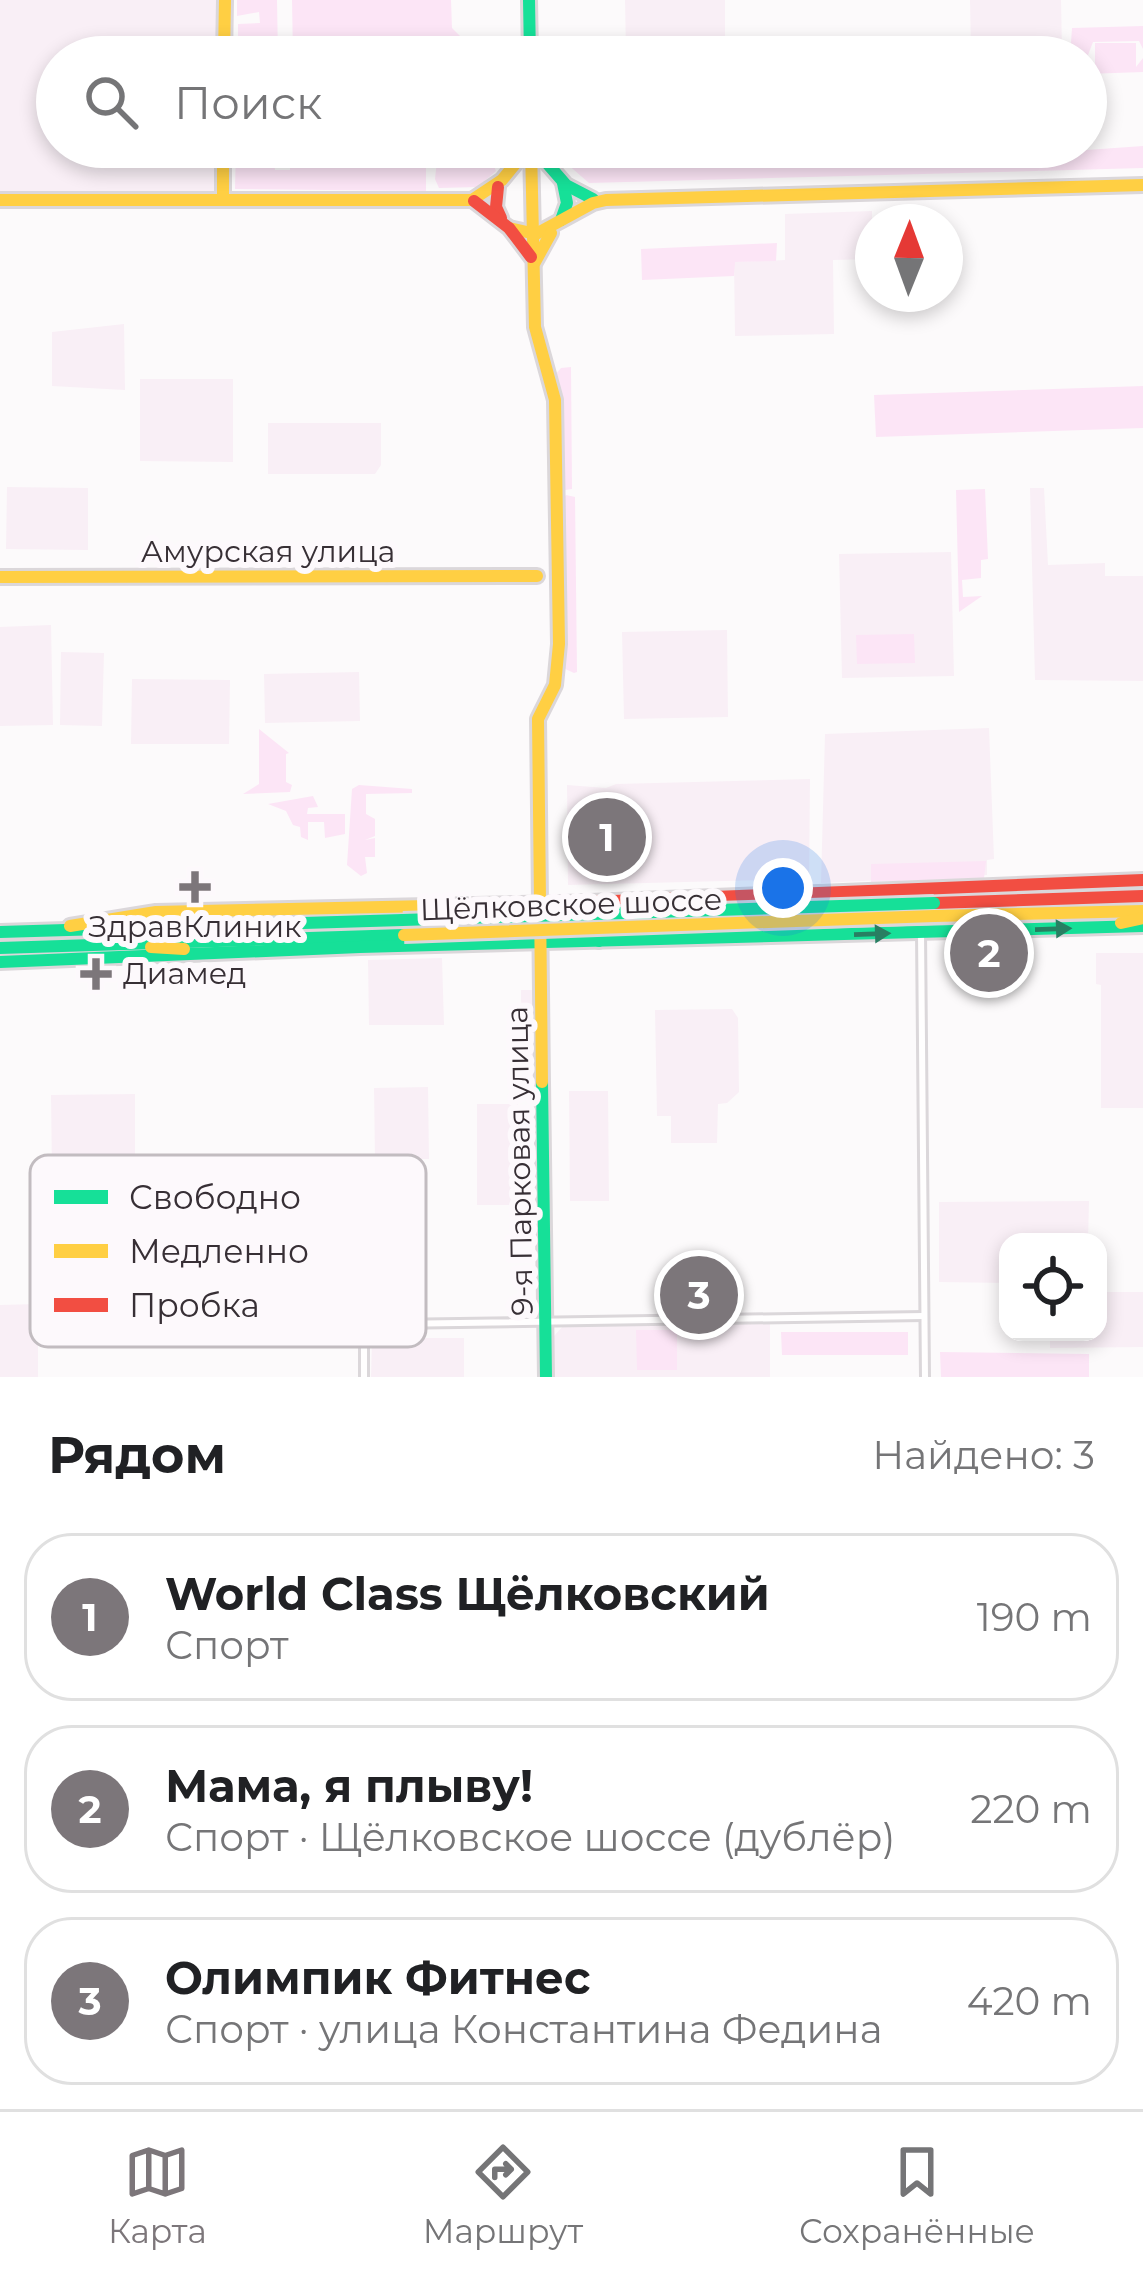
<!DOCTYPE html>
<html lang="ru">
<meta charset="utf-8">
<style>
:root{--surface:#fff;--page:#f6f6f6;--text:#202124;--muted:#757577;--line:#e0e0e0;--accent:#7c767a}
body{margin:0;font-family:Montserrat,sans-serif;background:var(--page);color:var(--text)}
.controls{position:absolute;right:36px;bottom:36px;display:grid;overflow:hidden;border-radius:24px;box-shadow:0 6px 18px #0003}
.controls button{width:108px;height:108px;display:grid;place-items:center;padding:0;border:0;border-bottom:3px solid var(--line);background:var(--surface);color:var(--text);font:60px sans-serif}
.compass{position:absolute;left:855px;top:204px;width:108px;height:108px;border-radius:50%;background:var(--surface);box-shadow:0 6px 18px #0003;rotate:1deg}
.you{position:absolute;left:783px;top:888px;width:42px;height:42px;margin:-30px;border:9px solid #fff;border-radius:50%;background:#1a73e8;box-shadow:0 0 0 18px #1a73e833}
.badge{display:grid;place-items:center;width:78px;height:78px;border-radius:50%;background:var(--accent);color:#fff;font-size:39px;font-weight:700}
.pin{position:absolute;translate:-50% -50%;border:6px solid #fff;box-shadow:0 3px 12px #0006}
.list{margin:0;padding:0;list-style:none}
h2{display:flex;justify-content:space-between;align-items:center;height:156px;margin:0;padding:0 48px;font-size:51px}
h2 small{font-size:39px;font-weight:400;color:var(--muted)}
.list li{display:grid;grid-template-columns:78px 1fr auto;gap:36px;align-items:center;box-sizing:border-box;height:168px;margin:0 24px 24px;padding:0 24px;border:3px solid var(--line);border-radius:48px}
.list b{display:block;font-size:45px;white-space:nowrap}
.list p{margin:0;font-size:39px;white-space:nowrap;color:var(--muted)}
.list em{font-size:39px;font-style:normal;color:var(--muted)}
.icon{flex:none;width:66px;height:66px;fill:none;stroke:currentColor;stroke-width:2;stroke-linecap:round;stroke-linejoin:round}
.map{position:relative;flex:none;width:1143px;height:1377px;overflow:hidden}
.search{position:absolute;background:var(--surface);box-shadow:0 6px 18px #0003;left:36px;right:36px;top:36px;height:132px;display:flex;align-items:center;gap:30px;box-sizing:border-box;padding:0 42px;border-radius:66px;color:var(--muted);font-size:45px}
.sheet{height:732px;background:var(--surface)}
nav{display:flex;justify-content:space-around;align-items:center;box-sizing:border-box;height:168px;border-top:3px solid var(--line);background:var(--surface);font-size:33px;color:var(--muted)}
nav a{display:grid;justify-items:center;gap:6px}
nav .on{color:var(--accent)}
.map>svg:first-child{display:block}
</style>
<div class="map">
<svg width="1143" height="1377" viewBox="0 0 1143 1377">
<rect width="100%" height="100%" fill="#fcfafb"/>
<!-- built -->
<g fill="#f9eff6">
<path d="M 0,0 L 217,0 L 217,57 L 57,57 L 57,147 L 217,147 L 217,190 L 212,196 L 0,195 Z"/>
<path d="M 625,0 L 725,0 L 725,52 L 626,53 Z"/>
<path d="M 970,0 L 1061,0 L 1062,49 L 971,51 Z"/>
<path d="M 872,211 L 872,259 L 833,260 L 834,334 L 735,336 L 734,262 L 785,260 L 785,214 Z"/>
<path d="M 124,324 L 125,390 L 52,386 L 52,332 Z"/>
<path d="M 140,379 L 233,379 L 233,462 L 140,461 Z"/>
<path d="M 268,423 L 381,423 L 381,465 L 375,474 L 268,474 Z"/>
<path d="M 7,487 L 88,488 L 88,550 L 6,549 Z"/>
<path d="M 1030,488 L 1044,488 L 1048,565 L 1105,563 L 1105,576 L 1143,576 L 1143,681 L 1035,680 Z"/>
<path d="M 951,552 L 954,676 L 842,678 L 839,554 Z"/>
<path d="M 51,625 L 53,725 L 0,726 L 0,627 Z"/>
<path d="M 727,630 L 728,717 L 624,719 L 622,632 Z"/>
<path d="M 61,652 L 104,653 L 102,726 L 60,725 Z"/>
<path d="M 359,672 L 360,721 L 265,723 L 264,674 Z"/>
<path d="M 132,679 L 230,680 L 229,744 L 131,744 Z"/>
<path d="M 989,728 L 994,859 L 987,860 L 987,875 L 821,883 L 825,734 Z"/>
<path d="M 810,779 L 809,879 L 568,885 L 567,785 L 606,788 L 616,784 Z"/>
<path d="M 1096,953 L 1143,953 L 1143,1108 L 1101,1108 L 1101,985 L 1096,984 Z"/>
<path d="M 442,958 L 444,1025 L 369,1025 L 368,960 Z"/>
<path d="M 521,990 L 534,990 L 536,1100 L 522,1100 Z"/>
<path d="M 732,1009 L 738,1018 L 739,1092 L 727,1103 L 718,1104 L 717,1143 L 671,1143 L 671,1116 L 657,1116 L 655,1010 Z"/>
<path d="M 428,1087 L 429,1159 L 375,1159 L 374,1088 Z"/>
<path d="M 569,1091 L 608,1091 L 609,1201 L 570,1201 Z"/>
<path d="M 135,1094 L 135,1173 L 52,1174 L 51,1095 Z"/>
<path d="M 477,1104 L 518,1104 L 519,1205 L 477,1205 Z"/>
<path d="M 1089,1201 L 1088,1242 L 1008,1242 L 1008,1283 L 939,1282 L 939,1202 Z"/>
<path d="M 1098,1292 L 1143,1292 L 1143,1347 L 1050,1348 L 1050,1332 L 1098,1332 Z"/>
<path d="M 38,1304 L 38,1377 L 0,1377 L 0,1305 Z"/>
<path d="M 770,1323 L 770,1377 L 554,1377 L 554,1336 L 563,1326 Z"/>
<path d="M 372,1338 L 464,1338 L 464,1377 L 371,1377 Z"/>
</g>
<!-- green -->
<g fill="#fce5f6">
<path d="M 237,0 L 277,0 L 278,57 L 234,57 L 234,50 L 238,48 L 238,24 L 260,23 L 259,12 L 237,16 Z"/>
<path d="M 292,0 L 451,0 L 452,28 L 466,42 L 463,55 L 293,57 Z"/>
<path d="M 1143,26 L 1143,49 L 1139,41 L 1093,42 L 1088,55 L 1095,69 L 1095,43 L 1136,43 L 1136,67 L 1143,58 L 1143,72 L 1086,74 L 1086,57 L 1070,57 L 1072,28 Z"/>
<path d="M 1143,146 L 1143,168 L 589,183 L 566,163 L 577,152 L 738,151 L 759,147 L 1063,147 L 1064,151 L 1072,151 Z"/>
<path d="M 236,147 L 273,147 L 275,170 L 290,170 L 290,147 L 463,147 L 465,151 L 473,149 L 477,160 L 484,153 L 490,155 L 496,171 L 478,187 L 439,188 L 435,179 L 437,160 L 431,156 L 426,168 L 426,191 L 235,189 Z"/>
<path d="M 777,243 L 776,261 L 735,262 L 734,276 L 642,280 L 641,249 Z"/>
<path d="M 571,367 L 572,489 L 565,490 L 560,485 L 555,375 L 561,368 Z"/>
<path d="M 1143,386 L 1143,428 L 876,437 L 874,395 Z"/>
<path d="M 985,489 L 988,559 L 981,560 L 981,578 L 962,580 L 963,597 L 982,596 L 959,612 L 956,490 Z"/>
<path d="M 566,495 L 575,497 L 577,672 L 574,673 L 563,668 L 560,502 Z"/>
<path d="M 914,634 L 915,663 L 857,664 L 856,635 Z"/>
<path d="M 259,729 L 289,753 L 286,754 L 286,782 L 292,785 L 290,792 L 243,794 L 259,784 Z"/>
<path d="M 359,785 L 412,789 L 412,793 L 366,794 L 366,814 L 375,819 L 375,836 L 365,840 L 375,838 L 375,857 L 365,857 L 367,873 L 361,876 L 347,865 L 352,789 Z"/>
<path d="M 313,796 L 318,807 L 308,808 L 307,814 L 345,814 L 345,834 L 325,838 L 324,822 L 308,822 L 308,840 L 301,837 L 300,827 L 293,825 L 286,811 L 268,804 Z"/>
<path d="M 986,861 L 984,878 L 871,882 L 871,864 Z"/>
<path d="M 636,1330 L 677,1330 L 677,1370 L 637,1370 Z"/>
<path d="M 781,1332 L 908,1332 L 908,1355 L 782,1355 Z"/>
<path d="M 940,1352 L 1089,1354 L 1089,1377 L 941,1377 Z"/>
</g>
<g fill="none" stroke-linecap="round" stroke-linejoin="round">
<!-- street casing -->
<g stroke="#dbd7da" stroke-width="12">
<g id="street">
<path d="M 921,932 L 925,1377"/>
<path d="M 113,1328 L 924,1316"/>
<path d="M 364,1377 L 364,1324"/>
</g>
</g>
<!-- fast casing -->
<g stroke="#dbd7da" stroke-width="18">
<g id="fast">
<path d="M 529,0 L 530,57"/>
<path d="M 533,147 L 566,185 L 593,199"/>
<path d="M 561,220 L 567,203 L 563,183"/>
<path d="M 584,912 L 584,933 L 599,941"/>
<path d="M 0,932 L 403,920"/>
<path d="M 0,948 L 404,935"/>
<path d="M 0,962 L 360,947 L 1143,926"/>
<path d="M 542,1082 L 546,1377"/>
</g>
</g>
<!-- slow casing -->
<g stroke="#dbd7da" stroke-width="18">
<g id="slow">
<path d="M 224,57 L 225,0"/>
<path d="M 223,147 L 223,200"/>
<path d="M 531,147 L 535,327 L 555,400 L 559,644 L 555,685 L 538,719 L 542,1082"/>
<path d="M 0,200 L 472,200 L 502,180 L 529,147"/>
<path d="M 509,228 L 536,234 L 593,203 L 606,200 L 1143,185"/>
<path d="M 535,262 L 551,233"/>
<path d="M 0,577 L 537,576"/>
<path d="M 934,916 L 1143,911"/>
<path d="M 1121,923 L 1143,918"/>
<path d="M 70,926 L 156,912 L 564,903"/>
<path d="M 151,947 L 184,949"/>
</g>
</g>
<!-- jam casing -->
<g stroke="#dbd7da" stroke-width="18">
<g id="jam">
<path d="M 498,187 L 496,207 L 501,218"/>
<path d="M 474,201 L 509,228 L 531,257"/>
<path d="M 564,903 L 1143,880"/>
<path d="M 934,903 L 1143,896"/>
</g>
</g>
<!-- street -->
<use href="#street" stroke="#fffefe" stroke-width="6"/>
<!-- fast -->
<use href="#fast" stroke="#16e098" stroke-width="12"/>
<!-- slow -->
<use href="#slow" stroke="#ffcf43" stroke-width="12"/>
<!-- jam -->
<use href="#jam" stroke="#f24e42" stroke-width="12"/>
<!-- fast-bridge casing -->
<g stroke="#dbd7da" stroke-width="18" stroke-linecap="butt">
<path id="fast-bridge" d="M 403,920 L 934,903"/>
</g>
<!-- slow-bridge casing -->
<g stroke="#dbd7da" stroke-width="18" stroke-linecap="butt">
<path id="slow-bridge" d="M 404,935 L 934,916"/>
</g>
<!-- fast-bridge -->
<use href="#fast-bridge" stroke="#16e098" stroke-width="12"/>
<!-- slow-bridge -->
<use href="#slow-bridge" stroke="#ffcf43" stroke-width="12"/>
</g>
<!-- one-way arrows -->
<defs><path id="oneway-solid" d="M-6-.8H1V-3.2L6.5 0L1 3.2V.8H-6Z" transform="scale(3)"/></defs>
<g fill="#287f62">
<use href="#oneway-solid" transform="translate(1053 929) rotate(-2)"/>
<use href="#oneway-solid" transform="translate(872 934) rotate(-2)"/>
</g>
<!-- markers -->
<g fill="#7c767a" stroke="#fdf9fc" stroke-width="4.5">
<path d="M189 869h12v12h12v12h-12v12h-12v-12h-12v-12h12z"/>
<path d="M90 956h12v12h12v12h-12v12h-12v-12h-12v-12h12z"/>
</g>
<g text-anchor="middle" stroke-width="12" stroke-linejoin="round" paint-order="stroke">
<!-- street labels -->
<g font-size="30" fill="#372f35" stroke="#fdf9fc">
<text x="268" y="562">Амурская улица</text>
<text transform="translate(571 905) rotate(-2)" y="10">Щёлковское шоссе</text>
<text transform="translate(520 1161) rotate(-91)" y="10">9-я Парковая улица</text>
</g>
<!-- poi labels -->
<g font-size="30" fill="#372f35" stroke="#fdf9fc">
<text x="195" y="937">ЗдравКлиник</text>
<text x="123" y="984" text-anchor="start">Диамед</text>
</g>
</g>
<!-- legend -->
<rect x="30" y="1155" width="396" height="192" rx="18" fill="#fdf9fc" stroke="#c2bcc0" stroke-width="3"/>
<rect x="54" y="1190" width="54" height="14" fill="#16e098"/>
<rect x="54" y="1244" width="54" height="14" fill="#ffcf43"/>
<rect x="54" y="1298" width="54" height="14" fill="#f24e42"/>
<g font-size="33" fill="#372f35">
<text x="129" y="1209">Свободно</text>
<text x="129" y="1263">Медленно</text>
<text x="129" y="1317">Пробка</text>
</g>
</svg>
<div class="controls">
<button><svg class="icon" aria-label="locate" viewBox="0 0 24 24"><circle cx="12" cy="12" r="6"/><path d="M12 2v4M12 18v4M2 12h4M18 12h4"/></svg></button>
</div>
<svg class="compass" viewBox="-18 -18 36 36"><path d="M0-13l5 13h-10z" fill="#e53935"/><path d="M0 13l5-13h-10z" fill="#757577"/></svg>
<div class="you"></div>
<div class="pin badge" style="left:607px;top:837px">1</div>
<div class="pin badge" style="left:989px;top:953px">2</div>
<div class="pin badge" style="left:699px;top:1295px">3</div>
<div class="search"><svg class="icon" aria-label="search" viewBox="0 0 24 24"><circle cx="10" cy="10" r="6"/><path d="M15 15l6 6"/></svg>Поиск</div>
</div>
<section class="sheet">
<h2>Рядом<small>Найдено: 3</small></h2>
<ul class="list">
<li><span class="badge">1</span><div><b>World Class Щёлковский</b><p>Спорт</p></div><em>190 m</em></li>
<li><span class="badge">2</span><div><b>Мама, я плыву!</b><p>Спорт · Щёлковское шоссе (дублёр)</p></div><em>220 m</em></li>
<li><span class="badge">3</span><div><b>Олимпик Фитнес</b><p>Спорт · улица Константина Федина</p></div><em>420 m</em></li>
</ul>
</section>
<nav>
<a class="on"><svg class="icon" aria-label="map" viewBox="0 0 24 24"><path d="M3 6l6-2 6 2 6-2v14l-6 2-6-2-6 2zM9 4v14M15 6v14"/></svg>Карта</a>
<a><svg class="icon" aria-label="directions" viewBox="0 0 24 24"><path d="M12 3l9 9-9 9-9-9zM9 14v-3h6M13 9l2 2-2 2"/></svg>Маршрут</a>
<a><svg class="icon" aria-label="saved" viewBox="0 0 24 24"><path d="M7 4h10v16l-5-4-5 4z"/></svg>Сохранённые</a>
</nav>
